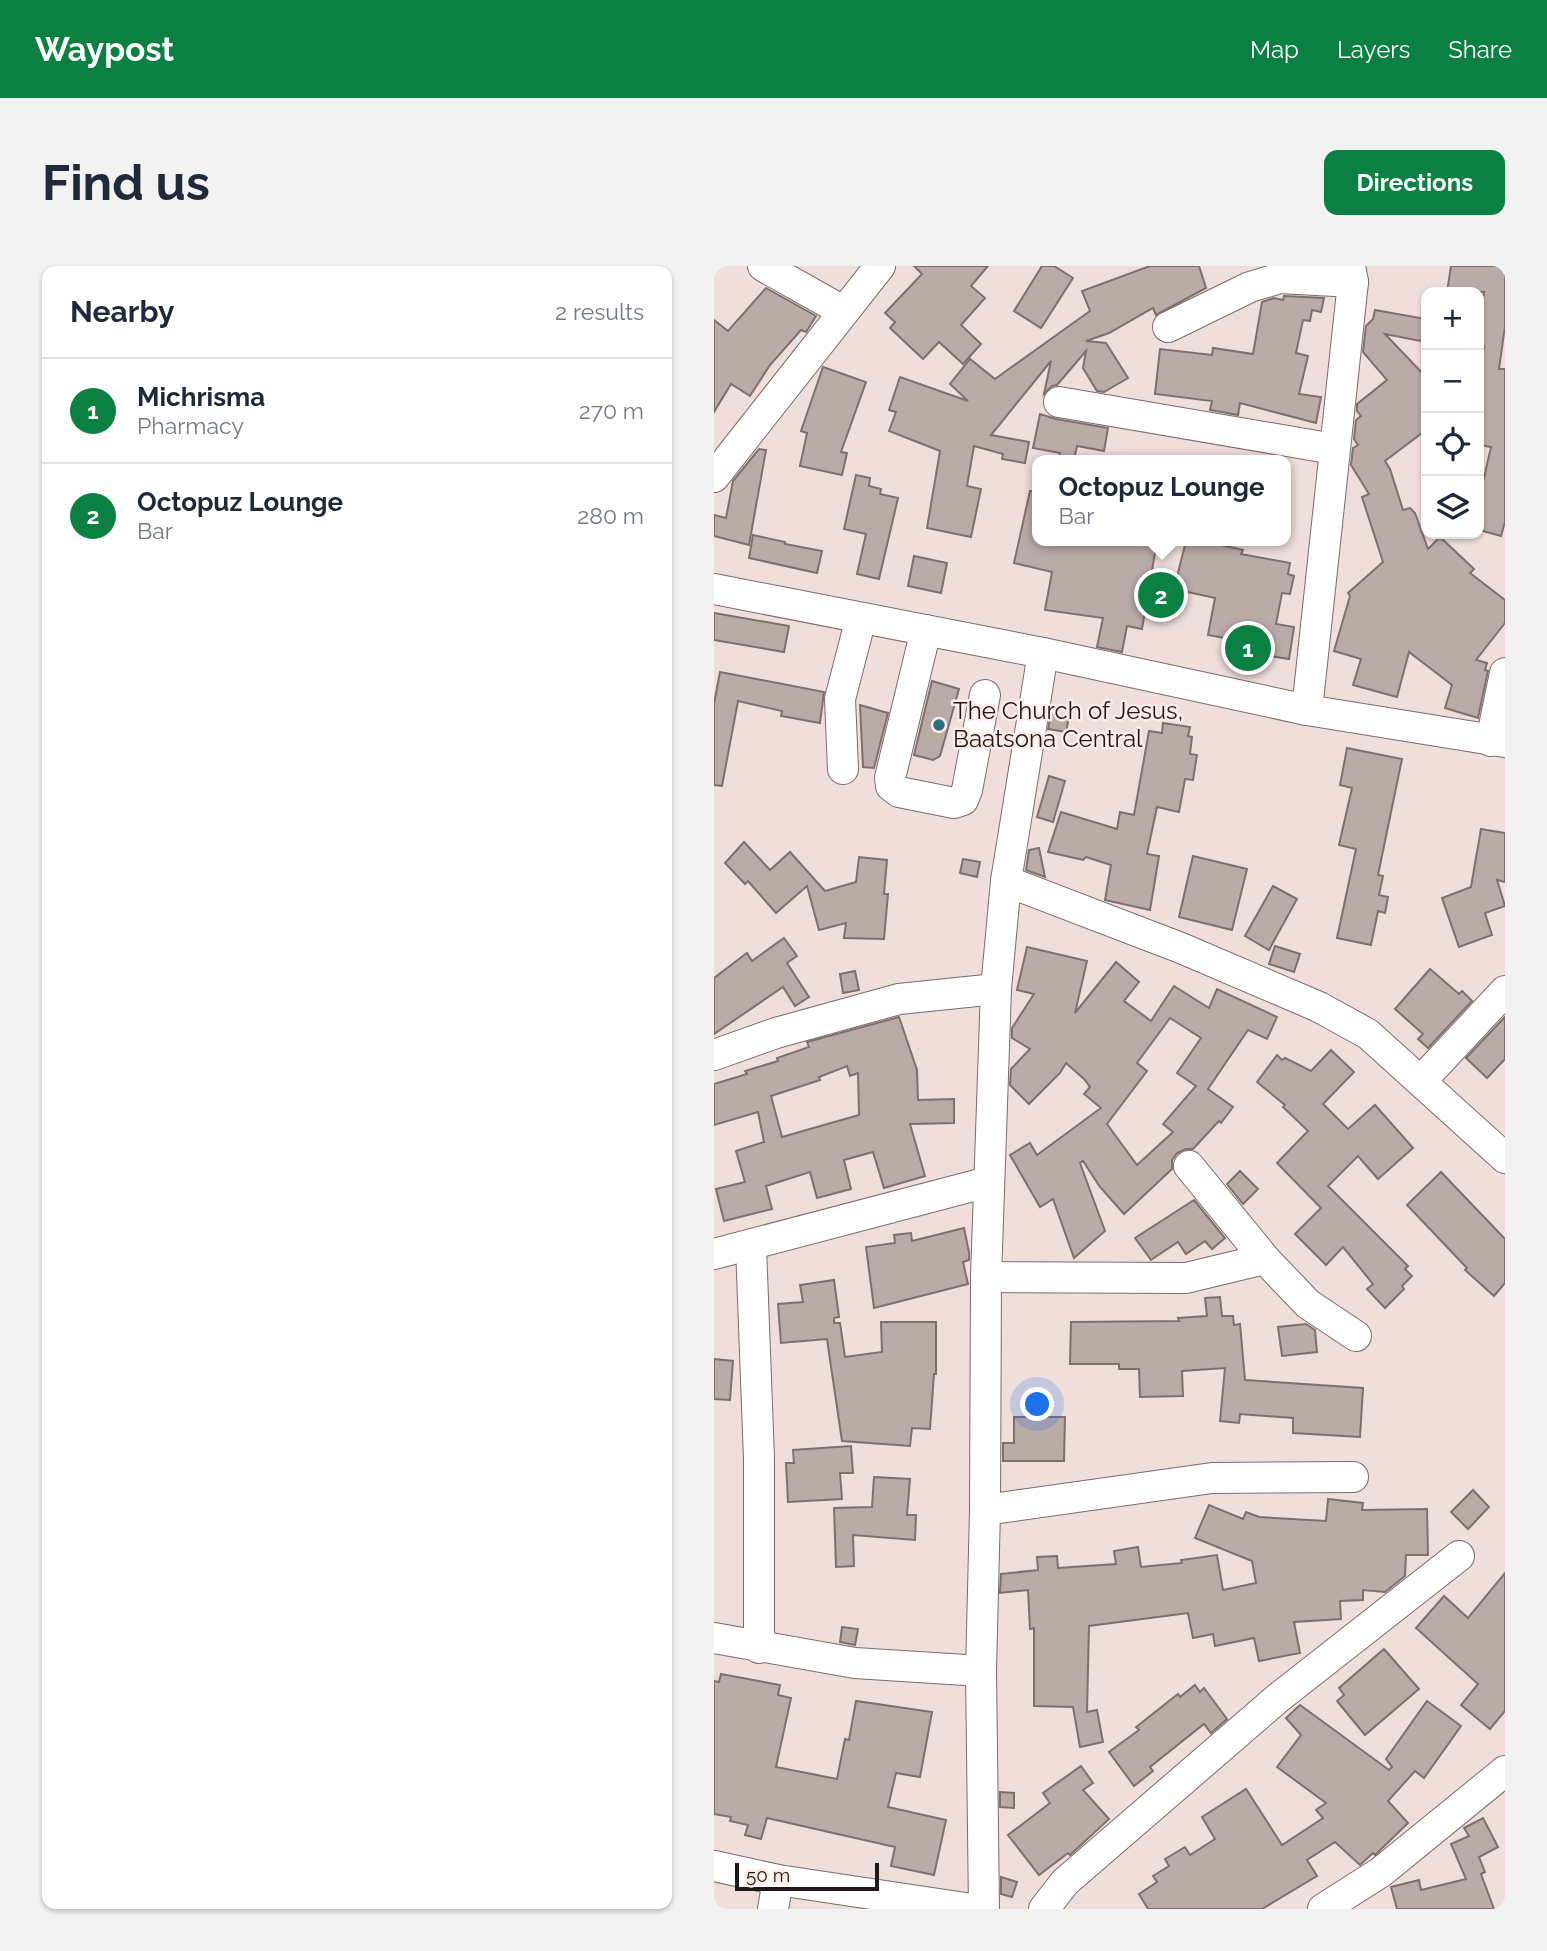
<!DOCTYPE html>
<meta charset="utf-8">
<style>
:root{--surface:#fff;--page:#f2f2f3;--text:#1f2937;--muted:#747a83;--line:#e0e1e3;--accent:#0b8043}
body{margin:0;font-family:Raleway,sans-serif;background:var(--page);color:var(--text)}
.controls{position:absolute;right:21px;top:21px;display:grid;overflow:hidden;border-radius:14px;box-shadow:0 2px 5px #0004}
.controls button{width:63px;height:63px;display:grid;place-items:center;padding:0;border:0;border-bottom:2px solid var(--line);background:var(--surface);color:var(--text);font:35px sans-serif}
.scale{position:absolute;left:21px;bottom:18px;width:144px;box-sizing:border-box;padding-left:7px;border:4px solid #1e1917;border-top:0;font-size:19px;line-height:24px;white-space:nowrap;color:#1e1917;-webkit-text-stroke:5px #fdece7;paint-order:stroke}
.you{position:absolute;left:324px;top:1139px;width:24px;height:24px;margin:-18px;border:5px solid #fff;border-radius:50%;background:#1a73e8;box-shadow:0 0 0 10px #1a73e833}
.badge{display:grid;place-items:center;width:46px;height:46px;border-radius:50%;background:var(--accent);color:#fff;font-size:23px;font-weight:700}
.pin{position:absolute;translate:-50% -50%;border:4px solid #fff;box-shadow:0 2px 7px #0006}
.popup{position:absolute;left:318px;top:189px;width:259px;height:91px;box-sizing:border-box;display:grid;place-content:center;border-radius:14px;background:var(--surface);filter:drop-shadow(0 2px 5px #0005);font-size:23px;white-space:nowrap;color:var(--muted)}
.popup b{font-size:26px;color:var(--text)}
.popup::after{content:'';position:absolute;left:50%;top:100%;margin-left:-14px;border:14px solid transparent;border-top-color:var(--surface)}
.list{margin:0;padding:0;list-style:none}
h2{display:flex;justify-content:space-between;align-items:center;height:91px;margin:0;padding:0 28px;font-size:30px}
h2 small{font-size:23px;font-weight:400;color:var(--muted)}
.list li{display:grid;grid-template-columns:46px 1fr auto;gap:21px;align-items:center;box-sizing:border-box;height:105px;padding:0 28px;border-top:2px solid var(--line)}
.list b{display:block;font-size:26px;white-space:nowrap}
.list p{margin:0;font-size:23px;white-space:nowrap;color:var(--muted)}
.list em{font-size:23px;font-style:normal;color:var(--muted)}
.icon{flex:none;width:38px;height:38px;fill:none;stroke:currentColor;stroke-width:2;stroke-linecap:round;stroke-linejoin:round}
.map{position:relative;flex:none;width:791px;height:1643px;overflow:hidden;border-radius:14px}
header{display:flex;align-items:center;gap:42px;box-sizing:border-box;height:98px;padding:0 35px;background:var(--accent);color:#fff}
header strong{font-size:33px}
nav{display:flex;gap:38px;margin-inline-start:auto;font-size:24px}
.intro{display:flex;align-items:center;justify-content:space-between;box-sizing:border-box;height:168px;padding:0 42px}
h1{margin:0;font-size:49px}
.button{padding:18px 32px;border-radius:14px;background:var(--accent);color:#fff;font-size:24px;font-weight:700}
main{display:flex;gap:42px;padding:0 42px}
aside{flex:1;background:var(--surface);border-radius:14px;box-shadow:0 2px 5px #0004}
.map>svg:first-child{display:block}
</style>
<header>
<strong>Waypost</strong>
<nav><a>Map</a><a>Layers</a><a>Share</a></nav>
</header>
<div class="intro"><h1>Find us</h1><a class="button">Directions</a></div>
<main>
<aside>
<h2>Nearby<small>2 results</small></h2>
<ul class="list">
<li><span class="badge">1</span><div><b>Michrisma</b><p>Pharmacy</p></div><em>270 m</em></li>
<li><span class="badge">2</span><div><b>Octopuz Lounge</b><p>Bar</p></div><em>280 m</em></li>
</ul>
</aside>
<div class="map">
<svg width="791" height="1643" viewBox="0 0 791 1643">
<rect width="100%" height="100%" fill="#efdeda"/>
<!-- building -->
<g fill="#bbaba7" stroke="#7f706c" stroke-width="2" fill-rule="evenodd">
<path d="M 200,0 L 274,0 L 257,20 L 271,32 L 247,59 L 267,78 L 249,98 L 225,76 L 209,93 L 176,62 L 181,56 L 171,47 L 208,8 Z"/>
<path d="M 328,0 L 340,0 L 359,12 L 327,62 L 300,45 Z"/>
<path d="M 436,0 L 485,0 L 492,22 L 442,49 L 439,42 L 395,67 L 372,75 L 392,77 L 414,112 L 390,126 L 383,125 L 369,102 L 372,85 L 343,119 L 338,120 L 330,128 L 337,95 L 277,169 L 315,176 L 311,197 L 288,193 L 289,188 L 260,180 L 253,220 L 267,223 L 257,271 L 213,262 L 226,185 L 175,165 L 182,146 L 175,144 L 186,111 L 254,135 L 236,118 L 256,93 L 281,113 L 376,45 L 368,25 Z"/>
<path d="M 737,0 L 791,0 L 791,60 L 785,103 L 791,103 L 791,256 L 787,270 L 765,264 L 765,210 L 770,212 L 777,181 L 765,179 L 765,110 L 770,80 L 765,79 L 765,65 L 770,26 L 733,26 Z"/>
<path d="M 52,22 L 102,50 L 92,66 L 87,64 L 56,99 L 36,130 L 17,118 L 0,146 L 0,54 L 14,65 Z"/>
<path d="M 570,30 L 610,32 L 607,46 L 598,44 L 596,55 L 589,54 L 582,87 L 594,90 L 585,128 L 607,131 L 602,157 L 526,137 L 524,149 L 496,144 L 498,135 L 441,128 L 446,83 L 498,89 L 499,82 L 539,88 L 548,36 L 560,32 L 569,34 Z"/>
<path d="M 661,44 L 712,53 L 712,76 L 671,68 L 712,111 L 712,164 L 671,195 L 676,203 L 689,244 L 696,242 L 701,247 L 714,283 L 726,271 L 760,303 L 756,307 L 791,334 L 791,357 L 762,394 L 773,397 L 771,404 L 774,405 L 764,452 L 731,442 L 738,419 L 695,386 L 683,431 L 639,419 L 647,393 L 620,385 L 636,330 L 634,327 L 669,296 L 648,231 L 655,228 L 637,199 L 639,182 L 644,179 L 640,173 L 642,154 L 647,150 L 643,145 L 643,138 L 673,114 L 649,86 L 652,60 L 659,53 Z"/>
<path d="M 109,101 L 152,116 L 127,186 L 133,187 L 128,209 L 86,200 L 93,167 L 87,165 Z"/>
<path d="M 326,148 L 342,153 L 394,162 L 390,185 L 363,180 L 360,194 L 344,194 L 346,187 L 319,182 Z"/>
<path d="M 45,183 L 52,184 L 35,279 L 0,270 L 0,249 L 12,252 L 19,215 Z"/>
<path d="M 142,209 L 156,212 L 155,220 L 167,223 L 166,228 L 184,232 L 165,313 L 143,308 L 152,268 L 130,263 Z"/>
<path d="M 316,225 L 323,225 L 323,275 L 443,275 L 428,363 L 413,360 L 408,386 L 383,381 L 389,352 L 331,344 L 338,306 L 300,297 Z"/>
<path d="M 39,269 L 71,276 L 71,278 L 108,285 L 103,307 L 35,292 Z"/>
<path d="M 472,275 L 489,275 L 529,284 L 527,288 L 576,297 L 574,308 L 580,310 L 576,328 L 568,327 L 562,358 L 580,361 L 575,393 L 519,384 L 521,374 L 494,369 L 501,332 L 460,323 Z"/>
<path d="M 200,290 L 233,297 L 227,327 L 194,320 Z"/>
<path d="M 0,347 L 75,360 L 70,386 L 0,374 Z"/>
<path d="M 6,406 L 110,426 L 106,457 L 67,450 L 68,445 L 24,435 L 8,520 L 0,519 L 0,438 Z"/>
<path d="M 218,415 L 245,423 L 226,490 L 219,494 L 200,489 Z"/>
<path d="M 146,439 L 174,447 L 160,502 L 149,501 Z"/>
<path d="M 337,448 L 355,451 L 352,466 L 334,463 Z"/>
<path d="M 449,457 L 476,461 L 474,470 L 478,471 L 476,488 L 483,489 L 479,514 L 471,513 L 465,546 L 443,541 L 433,588 L 445,590 L 436,644 L 391,634 L 397,599 L 372,591 L 369,594 L 334,586 L 347,546 L 403,563 L 406,546 L 420,549 L 435,465 L 448,467 Z"/>
<path d="M 633,482 L 688,493 L 664,609 L 669,610 L 665,629 L 674,631 L 671,647 L 664,645 L 657,679 L 623,672 L 642,583 L 625,579 L 638,522 L 626,519 Z"/>
<path d="M 335,510 L 351,515 L 339,556 L 323,551 Z"/>
<path d="M 767,563 L 791,567 L 791,616 L 783,614 L 791,640 L 771,647 L 778,669 L 745,681 L 728,632 L 757,621 Z"/>
<path d="M 30,576 L 56,604 L 76,586 L 111,625 L 142,616 L 145,591 L 173,594 L 170,628 L 174,628 L 170,673 L 130,672 L 132,657 L 105,664 L 93,620 L 62,647 L 34,615 L 31,618 L 11,597 Z"/>
<path d="M 325,582 L 331,611 L 312,604 L 315,584 Z"/>
<path d="M 479,590 L 533,603 L 518,664 L 465,651 Z"/>
<path d="M 249,593 L 266,596 L 263,611 L 246,607 Z"/>
<path d="M 559,620 L 583,633 L 555,684 L 531,670 Z"/>
<path d="M 70,672 L 83,690 L 73,697 L 95,731 L 81,740 L 69,721 L 0,768 L 0,712 L 33,687 L 38,695 Z"/>
<path d="M 561,680 L 586,688 L 580,706 L 555,698 Z"/>
<path d="M 313,681 L 373,695 L 361,747 L 402,696 L 425,716 L 410,735 L 437,755 L 460,720 L 495,742 L 503,723 L 563,751 L 553,773 L 534,764 L 494,823 L 519,841 L 507,857 L 505,855 L 479,883 L 472,883 L 463,887 L 458,894 L 458,903 L 410,948 L 386,921 L 369,895 L 366,897 L 391,965 L 360,992 L 339,933 L 326,941 L 296,889 L 316,877 L 323,889 L 387,842 L 370,828 L 376,821 L 370,813 L 352,797 L 346,807 L 315,838 L 296,819 L 297,803 L 316,783 L 298,772 L 298,762 L 320,728 L 303,724 ZM 456,752 L 487,772 L 463,807 L 482,820 L 449,858 L 459,866 L 423,899 L 393,858 L 433,805 L 423,797 Z"/>
<path d="M 716,703 L 745,728 L 748,725 L 758,735 L 714,782 L 704,773 L 709,768 L 681,743 Z"/>
<path d="M 141,705 L 145,724 L 129,727 L 126,708 Z"/>
<path d="M 185,751 L 203,804 L 204,834 L 240,833 L 240,857 L 196,858 L 211,910 L 170,922 L 159,886 L 130,894 L 137,923 L 103,932 L 96,906 L 52,920 L 58,943 L 10,955 L 2,923 L 31,916 L 22,885 L 50,876 L 44,846 L 0,859 L 0,818 L 33,808 L 31,805 L 64,795 L 63,792 L 95,781 L 93,776 ZM 133,800 L 136,810 L 144,807 L 145,849 L 68,871 L 57,830 L 106,814 L 105,811 Z"/>
<path d="M 791,751 L 791,793 L 773,812 L 752,792 Z"/>
<path d="M 617,784 L 640,806 L 609,838 L 634,863 L 661,839 L 699,882 L 664,913 L 644,890 L 614,920 L 694,1000 L 691,1003 L 698,1010 L 688,1020 L 690,1023 L 671,1042 L 653,1023 L 659,1018 L 629,981 L 612,999 L 581,968 L 607,942 L 563,897 L 594,865 L 569,841 L 571,839 L 543,816 L 563,789 L 568,794 L 571,792 L 597,805 Z"/>
<path d="M 526,905 L 544,923 L 529,938 L 513,918 Z"/>
<path d="M 727,906 L 791,973 L 791,1017 L 780,1030 L 751,1004 L 753,1002 L 693,939 Z"/>
<path d="M 480,934 L 511,972 L 498,983 L 491,975 L 472,988 L 464,976 L 437,994 L 421,972 Z"/>
<path d="M 250,962 L 255,986 L 255,994 L 249,996 L 254,1018 L 160,1042 L 152,981 L 181,977 L 180,969 L 197,967 L 198,975 Z"/>
<path d="M 120,1014 L 125,1051 L 120,1052 L 120,1057 L 126,1057 L 131,1091 L 168,1086 L 167,1056 L 222,1056 L 222,1108 L 220,1108 L 216,1163 L 198,1162 L 196,1180 L 128,1175 L 113,1073 L 67,1077 L 64,1038 L 89,1036 L 86,1019 Z"/>
<path d="M 506,1031 L 508,1050 L 519,1050 L 520,1059 L 526,1058 L 531,1114 L 649,1122 L 646,1171 L 579,1167 L 579,1152 L 526,1148 L 525,1157 L 506,1155 L 511,1102 L 468,1105 L 469,1130 L 426,1131 L 425,1103 L 405,1103 L 405,1098 L 356,1098 L 357,1056 L 465,1055 L 464,1052 L 493,1050 L 491,1032 Z"/>
<path d="M 592,1058 L 601,1064 L 603,1086 L 568,1090 L 564,1061 Z"/>
<path d="M 0,1093 L 19,1095 L 16,1134 L 0,1133 Z"/>
<path d="M 300,1151 L 351,1151 L 350,1195 L 289,1195 L 289,1177 L 300,1177 Z"/>
<path d="M 137,1180 L 139,1207 L 126,1207 L 128,1233 L 74,1236 L 72,1197 L 80,1197 L 79,1184 Z"/>
<path d="M 160,1211 L 196,1213 L 193,1249 L 202,1249 L 201,1274 L 139,1269 L 140,1300 L 122,1301 L 120,1242 L 158,1241 Z"/>
<path d="M 759,1224 L 775,1241 L 754,1263 L 737,1246 Z"/>
<path d="M 614,1233 L 649,1237 L 648,1244 L 713,1243 L 714,1289 L 692,1289 L 691,1310 L 671,1326 L 649,1324 L 649,1334 L 626,1335 L 627,1353 L 580,1356 L 586,1387 L 545,1395 L 540,1372 L 501,1380 L 499,1368 L 479,1372 L 474,1347 L 375,1360 L 373,1446 L 383,1444 L 389,1476 L 366,1481 L 359,1441 L 320,1440 L 320,1362 L 316,1363 L 314,1324 L 286,1327 L 287,1308 L 324,1304 L 323,1291 L 343,1290 L 344,1302 L 402,1298 L 400,1285 L 424,1281 L 427,1301 L 468,1297 L 467,1294 L 503,1289 L 509,1324 L 542,1317 L 538,1295 L 481,1272 L 495,1239 L 529,1253 L 532,1246 L 545,1251 L 612,1255 Z"/>
<path d="M 791,1307 L 791,1445 L 776,1463 L 747,1439 L 764,1418 L 702,1362 L 730,1330 L 754,1352 Z"/>
<path d="M 128,1361 L 144,1363 L 141,1379 L 126,1376 Z"/>
<path d="M 670,1383 L 705,1423 L 651,1469 L 623,1435 L 630,1429 L 625,1422 Z"/>
<path d="M 7,1408 L 66,1419 L 64,1429 L 77,1432 L 62,1501 L 123,1513 L 131,1473 L 135,1474 L 142,1435 L 218,1446 L 206,1511 L 182,1507 L 174,1541 L 232,1554 L 220,1609 L 177,1600 L 181,1581 L 53,1552 L 47,1573 L 31,1569 L 34,1559 L 16,1555 L 17,1551 L 0,1548 L 0,1415 L 5,1416 Z"/>
<path d="M 481,1419 L 486,1426 L 490,1422 L 513,1453 L 497,1467 L 490,1458 L 436,1501 L 439,1505 L 420,1520 L 395,1486 L 425,1464 L 422,1461 L 464,1428 L 466,1431 Z"/>
<path d="M 713,1435 L 747,1460 L 710,1512 L 701,1505 L 674,1535 L 694,1557 L 661,1589 L 659,1587 L 646,1599 L 621,1576 L 593,1594 L 603,1610 L 548,1643 L 434,1643 L 425,1628 L 443,1616 L 439,1610 L 455,1600 L 451,1593 L 471,1581 L 476,1589 L 501,1573 L 488,1551 L 532,1523 L 568,1579 L 609,1552 L 602,1544 L 612,1537 L 563,1501 L 587,1469 L 572,1452 L 586,1439 L 675,1504 L 678,1501 L 672,1493 Z"/>
<path d="M 367,1500 L 379,1517 L 369,1524 L 395,1553 L 356,1589 L 354,1587 L 325,1609 L 294,1569 L 336,1537 L 329,1527 Z"/>
<path d="M 286,1526 L 300,1527 L 300,1542 L 286,1541 Z"/>
<path d="M 769,1552 L 784,1581 L 765,1591 L 771,1606 L 767,1608 L 780,1643 L 683,1643 L 677,1621 L 705,1614 L 707,1624 L 752,1613 L 737,1578 L 755,1570 L 750,1562 Z"/>
<path d="M 287,1611 L 303,1616 L 298,1631 L 287,1628 Z"/>
</g>
<g fill="none" stroke-linecap="round" stroke-linejoin="round">
<!-- minor casing -->
<g stroke="#7b6d69" stroke-width="32">
<g id="minor">
<path d="M 49,0 L 129,45"/>
<path d="M 454,61 L 536,21 L 566,12 L 639,16"/>
<path d="M 345,136 L 620,183"/>
<path d="M 0,211 L 166,0"/>
<path d="M 0,323 L 329,387 L 593,444 L 791,476"/>
<path d="M 212,364 L 176,512 L 177,520 L 185,526 L 240,537 L 249,534 L 253,524 L 271,429"/>
<path d="M 593,444 L 639,16 L 636,0"/>
<path d="M 777,475 L 791,407"/>
<path d="M 129,503 L 126,433 L 147,352"/>
<path d="M 292,615 L 467,682 L 605,741 L 654,768 L 791,892"/>
<path d="M 0,789 L 62,767 L 185,733 L 282,723"/>
<path d="M 707,815 L 791,725"/>
<path d="M 475,900 L 551,993 L 594,1038 L 642,1070"/>
<path d="M 37,980 L 45,1193 L 45,1382"/>
<path d="M 0,988 L 274,916"/>
<path d="M 272,1011 L 472,1012 L 551,993"/>
<path d="M 271,1244 L 498,1212 L 639,1211"/>
<path d="M 0,1372 L 141,1397 L 267,1405"/>
<path d="M 0,1600 L 64,1614 L 258,1643"/>
<path d="M 59,1643 L 64,1614"/>
<path d="M 270,1643 L 267,1405 L 271,1244 L 272,1011 L 282,723 L 292,615 L 329,387"/>
<path d="M 330,1643 L 351,1616 L 564,1432 L 745,1290"/>
<path d="M 609,1643 L 667,1606 L 791,1505"/>
</g>
</g>
<!-- minor -->
<use href="#minor" stroke="#fff" stroke-width="30"/>
</g>
<!-- markers -->
<circle fill="#2d7181" stroke="#fdece7" stroke-width="2.5" cx="225" cy="459" r="7"/>
<g text-anchor="middle" stroke-width="5" stroke-linejoin="round" paint-order="stroke">
<!-- poi labels -->
<g font-size="24" fill="#1e1917" stroke="#fdece7" text-anchor="start">
<text x="239" y="453">The Church of Jesus,<tspan x="239" dy="28">Baatsona Central</tspan></text>
</g>
</g>
</svg>
<div class="controls">
<button>+</button>
<button>−</button>
<button><svg class="icon" aria-label="locate" viewBox="0 0 24 24"><circle cx="12" cy="12" r="6"/><path d="M12 2v4M12 18v4M2 12h4M18 12h4"/></svg></button>
<button><svg class="icon" aria-label="layers" viewBox="0 0 24 24"><path d="M12 4l9 5-9 5-9-5zM3 14l9 5 9-5"/></svg></button>
</div>
<div class="scale">50 m</div>
<div class="you"></div>
<div class="pin badge" style="left:534px;top:382px">1</div>
<div class="pin badge" style="left:447px;top:329px">2</div>
<div class="popup"><b>Octopuz Lounge</b>Bar</div>
</div>
</main>
